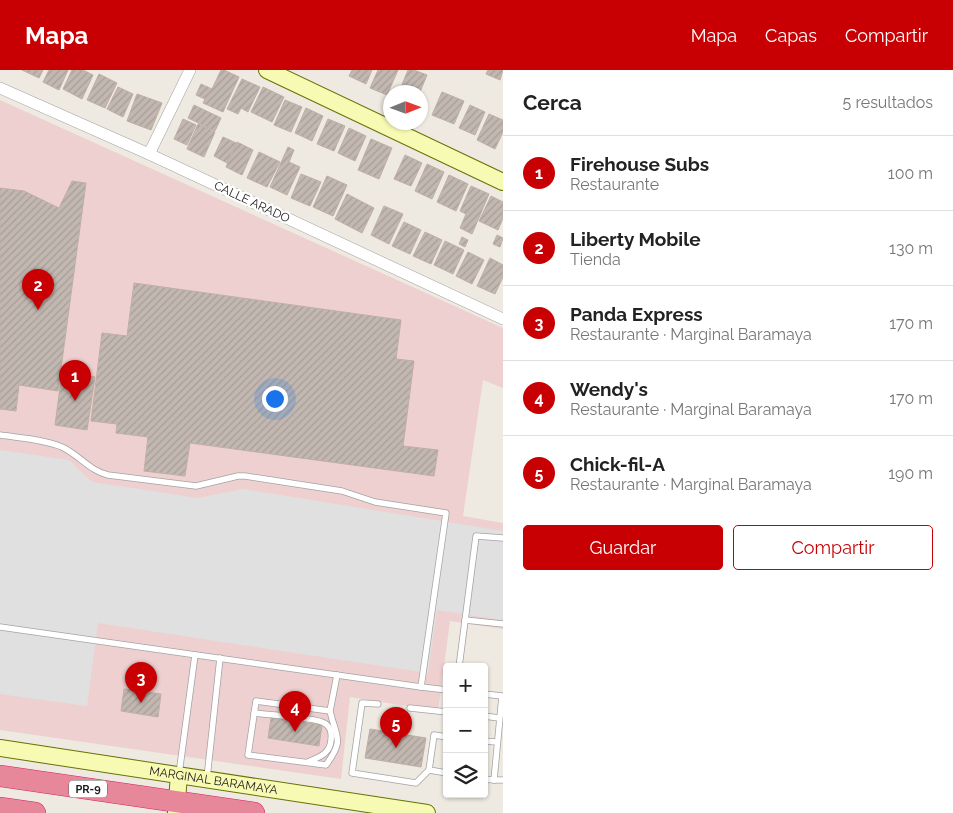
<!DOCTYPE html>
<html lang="es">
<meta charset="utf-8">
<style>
:root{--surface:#fff;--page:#f2f2f2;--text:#222;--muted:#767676;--line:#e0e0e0;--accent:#c80003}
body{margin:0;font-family:Raleway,sans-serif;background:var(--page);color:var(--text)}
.controls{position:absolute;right:15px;bottom:15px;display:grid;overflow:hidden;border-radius:5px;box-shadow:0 1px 4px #0004}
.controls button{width:45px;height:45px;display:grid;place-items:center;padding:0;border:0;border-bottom:1px solid var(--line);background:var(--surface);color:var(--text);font:25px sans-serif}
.compass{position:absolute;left:383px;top:15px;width:45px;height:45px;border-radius:50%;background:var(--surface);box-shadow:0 1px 4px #0004;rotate:89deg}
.you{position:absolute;left:274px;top:328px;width:18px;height:18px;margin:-12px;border:4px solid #fff;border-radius:50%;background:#1a73e8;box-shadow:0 0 0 8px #1a73e833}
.badge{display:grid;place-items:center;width:32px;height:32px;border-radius:50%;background:var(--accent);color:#fff;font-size:16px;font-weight:700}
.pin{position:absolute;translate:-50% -41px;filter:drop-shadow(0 1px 2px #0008)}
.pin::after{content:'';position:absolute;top:26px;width:18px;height:15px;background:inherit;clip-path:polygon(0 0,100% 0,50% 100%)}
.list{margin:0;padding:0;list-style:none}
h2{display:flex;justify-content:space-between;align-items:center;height:65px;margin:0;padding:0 20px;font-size:21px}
h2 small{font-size:16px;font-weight:400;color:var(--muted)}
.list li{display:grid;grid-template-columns:32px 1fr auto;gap:15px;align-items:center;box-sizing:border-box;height:75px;padding:0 20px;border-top:1px solid var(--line)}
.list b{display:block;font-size:19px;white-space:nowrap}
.list p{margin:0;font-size:16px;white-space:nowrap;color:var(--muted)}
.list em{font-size:16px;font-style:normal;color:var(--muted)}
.actions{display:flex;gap:10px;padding:15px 20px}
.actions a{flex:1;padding:11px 0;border:1px solid var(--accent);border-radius:5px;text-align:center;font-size:18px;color:var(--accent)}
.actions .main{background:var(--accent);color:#fff}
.icon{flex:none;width:28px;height:28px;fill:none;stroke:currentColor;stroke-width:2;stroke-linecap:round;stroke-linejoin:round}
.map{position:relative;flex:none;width:503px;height:743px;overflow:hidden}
header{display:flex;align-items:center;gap:30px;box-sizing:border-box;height:70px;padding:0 25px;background:var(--accent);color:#fff}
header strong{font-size:24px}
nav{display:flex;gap:28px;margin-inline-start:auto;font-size:18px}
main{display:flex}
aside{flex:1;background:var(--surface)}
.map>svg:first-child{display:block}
</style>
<header>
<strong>Mapa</strong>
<nav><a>Mapa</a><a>Capas</a><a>Compartir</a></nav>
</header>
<main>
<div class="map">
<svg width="503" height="743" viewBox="0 0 503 743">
<defs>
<pattern id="building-hatch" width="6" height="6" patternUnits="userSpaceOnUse" patternTransform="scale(1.25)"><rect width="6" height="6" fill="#c2b8b1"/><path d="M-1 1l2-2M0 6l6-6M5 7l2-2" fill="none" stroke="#a69e98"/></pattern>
</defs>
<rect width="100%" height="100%" fill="#eee9e1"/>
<!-- commercial -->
<path fill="#efd0d0" d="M 0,30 L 503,258 L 503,318 L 483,310 L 463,446 L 503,453 L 503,559 L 450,551 L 438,641 L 350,627 L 341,709 L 0,660 Z"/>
<!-- parking -->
<path fill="#e0e0e0" d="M 0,380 L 69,390 L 92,412 L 198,428 L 243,419 L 503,461 L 503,550 L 437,540 L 428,603 L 98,553 L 87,636 L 0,624 Z"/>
<!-- building -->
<g fill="url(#building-hatch)" stroke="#bfafa4">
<path d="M 22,0 L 43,0 L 39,8 Z"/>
<path d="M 49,0 L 68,0 L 59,20 L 43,12 Z"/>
<path d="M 72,0 L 83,0 L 93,5 L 82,29 L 63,19 Z"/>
<path d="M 221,0 L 224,0 L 239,7 L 223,42 L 203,33 L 205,29 L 196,25 L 201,14 L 212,19 Z"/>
<path d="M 352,0 L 372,0 L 366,14 L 349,6 Z"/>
<path d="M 378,0 L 398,0 L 387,25 L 370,18 Z"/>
<path d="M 408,0 L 414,0 L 427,5 L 420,22 L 399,22 Z"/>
<path d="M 488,0 L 503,0 L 500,10 L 486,4 Z"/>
<path d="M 99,4 L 117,13 L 105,38 L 87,30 Z"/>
<path d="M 242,9 L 260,17 L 248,42 L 241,38 L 238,44 L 227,39 Z"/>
<path d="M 118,17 L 133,24 L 123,47 L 107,39 Z"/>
<path d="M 263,17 L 284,27 L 272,52 L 251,42 Z"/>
<path d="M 442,22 L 464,31 L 454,54 L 432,45 Z"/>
<path d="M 137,24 L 162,33 L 151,60 L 127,51 Z"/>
<path d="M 285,30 L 302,37 L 291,62 L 274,55 Z"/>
<path d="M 194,35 L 221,48 L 215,61 L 188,48 Z"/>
<path d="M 470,35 L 485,42 L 475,65 L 459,58 Z"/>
<path d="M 306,38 L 323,46 L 312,71 L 295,63 Z"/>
<path d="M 489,44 L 503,50 L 503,62 L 495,79 L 477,70 Z"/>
<path d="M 183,49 L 196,55 L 187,75 L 174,69 Z"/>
<path d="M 328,49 L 345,56 L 334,81 L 317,74 Z"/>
<path d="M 198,54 L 215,62 L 204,87 L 187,79 Z"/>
<path d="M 349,58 L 366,66 L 355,91 L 338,83 Z"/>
<path d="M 223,67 L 236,73 L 227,93 L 214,86 Z"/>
<path d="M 371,69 L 392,78 L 379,109 L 358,100 Z"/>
<path d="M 237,72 L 253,80 L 242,105 L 226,97 Z"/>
<path d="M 288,77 L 294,80 L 289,92 L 300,97 L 287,125 L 270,117 Z"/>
<path d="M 259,82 L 280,92 L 267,117 L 247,108 Z"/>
<path d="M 405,85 L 422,93 L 411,116 L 394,109 Z"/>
<path d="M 427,94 L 444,102 L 432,129 L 415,121 Z"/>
<path d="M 301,104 L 321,112 L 310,136 L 291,128 Z"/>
<path d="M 449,105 L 468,114 L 456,141 L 437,132 Z"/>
<path d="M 327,106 L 347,115 L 333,146 L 313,137 Z"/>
<path d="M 72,111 L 86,113 L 58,321 L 19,315 L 16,341 L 0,339 L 0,118 L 24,121 L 59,138 Z"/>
<path d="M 471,116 L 489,124 L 472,164 L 460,158 L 466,144 L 460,141 Z"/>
<path d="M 347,124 L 374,138 L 362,163 L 335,149 Z"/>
<path d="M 491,126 L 503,132 L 503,148 L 498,160 L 479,151 Z"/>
<path d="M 384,136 L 403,144 L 389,174 L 371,165 Z"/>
<path d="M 404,152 L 421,160 L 410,184 L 392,176 Z"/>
<path d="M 425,162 L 442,170 L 431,194 L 413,186 Z"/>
<path d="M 497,165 L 503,168 L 500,177 L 493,174 Z"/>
<path d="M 462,167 L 468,170 L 465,177 L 459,174 Z"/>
<path d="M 445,171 L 464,180 L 453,204 L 434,195 Z"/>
<path d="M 468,182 L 484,190 L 472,214 L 456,206 Z"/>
<path d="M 490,188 L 503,195 L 503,207 L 495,224 L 477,216 Z"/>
<path d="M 134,213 L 401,250 L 396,289 L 414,291 L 403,376 L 438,380 L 434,406 L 190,373 L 185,406 L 144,401 L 148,367 L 116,363 L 117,354 L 91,351 L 102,263 L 127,266 Z"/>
<path d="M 62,302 L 95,307 L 87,360 L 55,355 Z"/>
<path d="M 124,619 L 161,624 L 158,647 L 121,641 Z"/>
<path d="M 271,648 L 322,655 L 319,676 L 268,668 Z"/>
<path d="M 370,659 L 426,668 L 421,697 L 365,688 Z"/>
</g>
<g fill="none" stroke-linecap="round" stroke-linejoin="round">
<!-- lane casing -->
<g stroke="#a3a3a3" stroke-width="7">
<g id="lane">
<path d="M 0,365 C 20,368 43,369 62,377 C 79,385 90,401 108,405 L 196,416 L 238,406 L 245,406 L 342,421 L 375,432 L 446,443 L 421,617 L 0,557"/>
<path d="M 465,550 L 503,554"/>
<path d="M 459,597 L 476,466 L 503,468"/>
<path d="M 421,617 L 447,620"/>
<path d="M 484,624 L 502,626 L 494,710 L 484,709"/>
<path d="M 378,634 L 362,633 L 352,703 L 416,713 L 429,700"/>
<path d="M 410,638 L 447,642"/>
<path d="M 330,641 C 336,668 345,669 326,695 L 248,685 L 256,631 L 330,641 L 337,605"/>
<path d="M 254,643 C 268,645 314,647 324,653 C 330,656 332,663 331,670 C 330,684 319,687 308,692"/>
<path d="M 484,646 L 499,648"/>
<path d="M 447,667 L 434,665 L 429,700 L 447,703"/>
<path d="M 484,671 L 497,672"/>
<path d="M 179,704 L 195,585"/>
<path d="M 207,708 L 220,588"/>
<path d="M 494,710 L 503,710"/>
</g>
</g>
<!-- street casing -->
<g stroke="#a3a3a3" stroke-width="12">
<g id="street">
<path d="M 0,18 L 149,84 L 503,249"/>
<path d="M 149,84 L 190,0"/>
</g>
</g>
<!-- secondary casing -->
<g stroke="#677204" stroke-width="18">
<g id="secondary">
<path d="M 267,0 L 503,112"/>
<path id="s1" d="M 0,678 L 427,743"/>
<path d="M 176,743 L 179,705"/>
</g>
</g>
<!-- highway casing -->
<g stroke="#d82263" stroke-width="22">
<g id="highway">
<path d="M 0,706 L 254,743"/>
<path d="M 0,738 L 35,743"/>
</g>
</g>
<!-- lane -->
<use href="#lane" stroke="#fff" stroke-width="5.5"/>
<!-- street -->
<use href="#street" stroke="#fff" stroke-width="11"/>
<!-- secondary -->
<use href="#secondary" stroke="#f7fab3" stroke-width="16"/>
<!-- highway -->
<use href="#highway" stroke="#e7879a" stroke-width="21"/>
</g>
<g text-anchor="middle" stroke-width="4.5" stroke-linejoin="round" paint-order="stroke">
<!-- shield labels -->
<rect fill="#fff" stroke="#606060" stroke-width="1" x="69" y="710.5" width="38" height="17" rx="4"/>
<g font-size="11" font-weight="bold" fill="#1c1c1c">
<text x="88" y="723">PR-9</text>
</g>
<!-- street labels -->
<g font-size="12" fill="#1c1c1c" stroke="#fff">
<text transform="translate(252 132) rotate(25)" y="4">CALLE ARADO</text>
<text dy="4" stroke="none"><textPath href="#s1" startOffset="216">MARGINAL BARAMAYA</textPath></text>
</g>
</g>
</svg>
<div class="controls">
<button>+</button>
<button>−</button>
<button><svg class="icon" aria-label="layers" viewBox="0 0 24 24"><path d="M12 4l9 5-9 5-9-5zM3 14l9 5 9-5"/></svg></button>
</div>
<svg class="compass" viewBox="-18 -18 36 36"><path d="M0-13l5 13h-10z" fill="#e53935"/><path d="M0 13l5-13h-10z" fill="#767676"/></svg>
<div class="you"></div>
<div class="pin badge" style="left:75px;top:331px">1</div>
<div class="pin badge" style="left:38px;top:240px">2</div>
<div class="pin badge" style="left:141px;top:633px">3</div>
<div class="pin badge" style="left:295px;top:662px">4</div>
<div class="pin badge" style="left:396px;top:678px">5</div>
</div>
<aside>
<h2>Cerca<small>5 resultados</small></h2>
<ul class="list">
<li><span class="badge">1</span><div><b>Firehouse Subs</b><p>Restaurante</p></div><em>100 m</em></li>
<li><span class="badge">2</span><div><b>Liberty Mobile</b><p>Tienda</p></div><em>130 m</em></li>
<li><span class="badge">3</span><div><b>Panda Express</b><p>Restaurante · Marginal Baramaya</p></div><em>170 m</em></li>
<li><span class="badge">4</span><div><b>Wendy's</b><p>Restaurante · Marginal Baramaya</p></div><em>170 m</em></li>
<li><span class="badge">5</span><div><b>Chick-fil-A</b><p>Restaurante · Marginal Baramaya</p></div><em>190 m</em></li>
</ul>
<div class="actions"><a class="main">Guardar</a><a>Compartir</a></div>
</aside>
</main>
